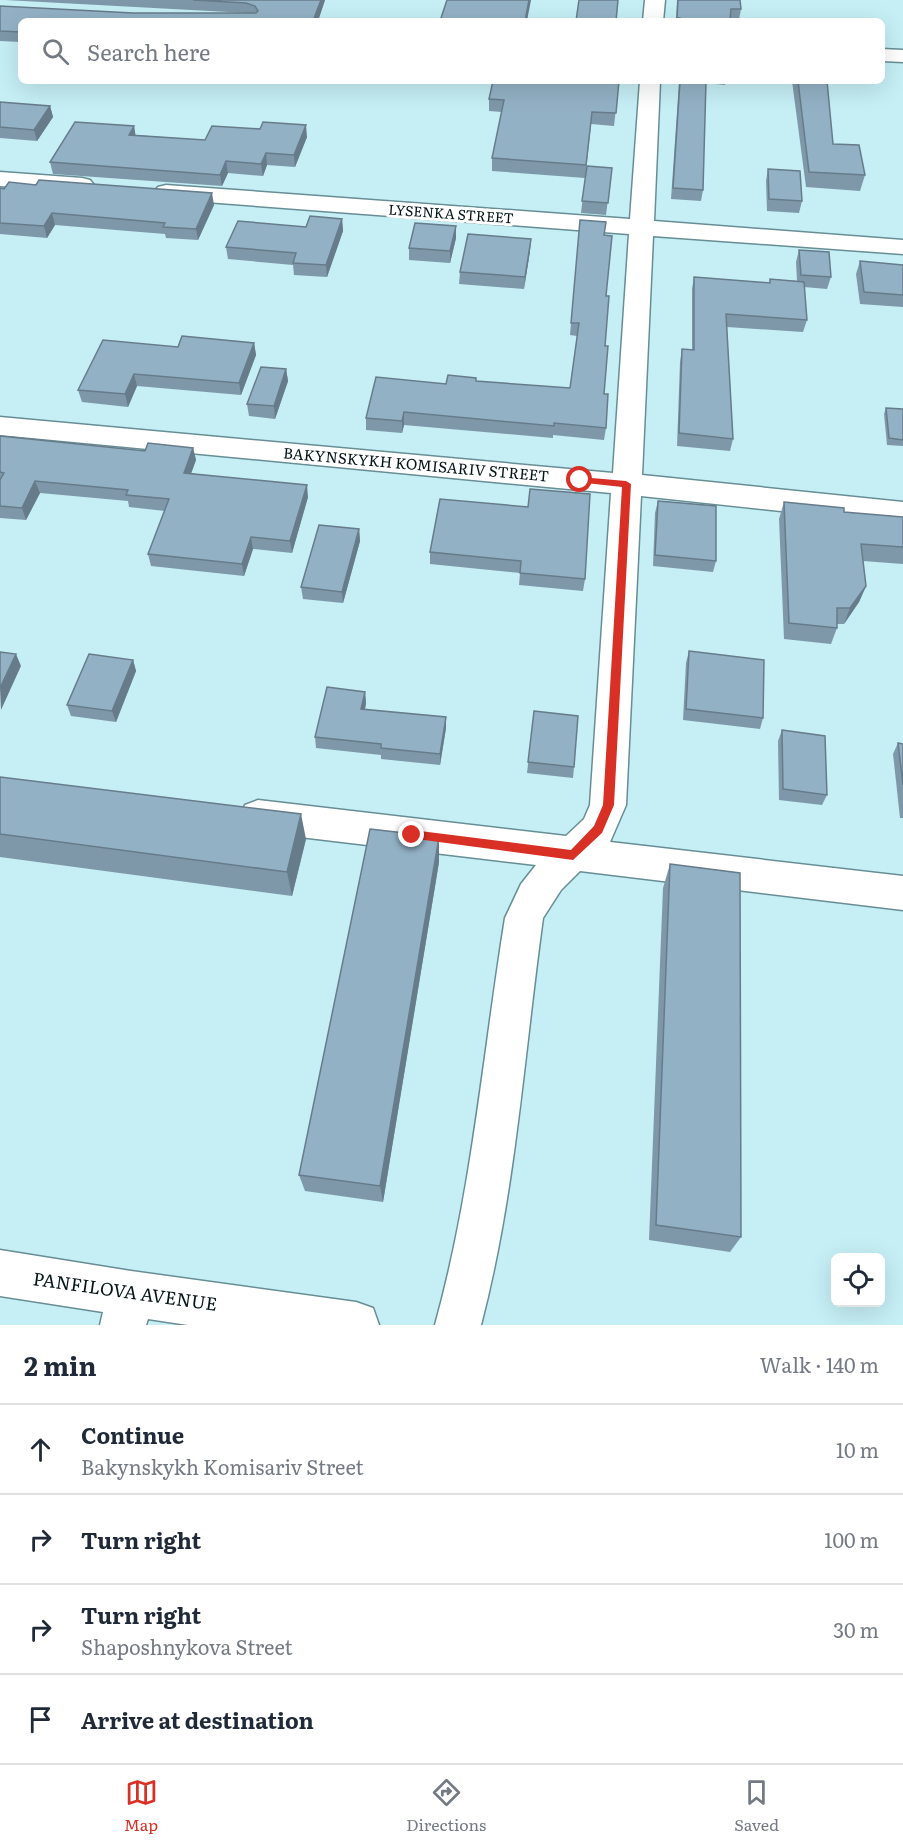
<!DOCTYPE html>
<meta charset="utf-8">
<style>
:root{--surface:#fff;--page:#f2f2f3;--text:#1f2937;--muted:#747a83;--line:#e0e1e3;--accent:#d93025}
body{margin:0;font-family:Literata,serif;background:var(--page);color:var(--text)}
.controls{position:absolute;right:18px;bottom:18px;display:grid;overflow:hidden;border-radius:9px;box-shadow:0 6px 24px #0002}
.controls button{width:54px;height:54px;display:grid;place-items:center;padding:0;border:0;border-bottom:2px solid var(--line);background:var(--surface);color:var(--text);font:30px sans-serif}
.stop{position:absolute;width:18px;height:18px;margin:-14px;border:4px solid #d93025;border-radius:50%;background:#fff}
.stop.end{background:#d93025;border-color:#fff;box-shadow:0 2px 6px #0008}
.list{margin:0;padding:0;list-style:none}
h2{display:flex;justify-content:space-between;align-items:center;height:78px;margin:0;padding:0 24px;font-size:26px}
h2 small{font-size:20px;font-weight:400;color:var(--muted)}
.list li{display:grid;grid-template-columns:39px 1fr auto;gap:18px;align-items:center;box-sizing:border-box;height:90px;padding:0 24px;border-top:2px solid var(--line)}
.list b{display:block;font-size:22px;white-space:nowrap}
.list p{margin:0;font-size:20px;white-space:nowrap;color:var(--muted)}
.list em{font-size:20px;font-style:normal;color:var(--muted)}
.icon{flex:none;width:33px;height:33px;fill:none;stroke:currentColor;stroke-width:2;stroke-linecap:round;stroke-linejoin:round}
.map{position:relative;flex:none;width:903px;height:1325px;overflow:hidden}
.search{position:absolute;background:var(--surface);box-shadow:0 6px 24px #0002;left:18px;right:18px;top:18px;height:66px;display:flex;align-items:center;gap:15px;box-sizing:border-box;padding:0 21px;border-radius:9px;color:var(--muted);font-size:22px}
.sheet{height:438px;background:var(--surface)}
nav{display:flex;justify-content:space-around;align-items:center;box-sizing:border-box;height:84px;border-top:2px solid var(--line);background:var(--surface);font-size:16px;color:var(--muted)}
nav a{display:grid;justify-items:center;gap:3px}
nav .on{color:var(--accent)}
.map>svg:first-child{display:block}
</style>
<div class="map">
<svg width="903" height="1325" viewBox="0 0 903 1325">
<rect width="100%" height="100%" fill="#c5eef5"/>
<g fill="none" stroke-linecap="round" stroke-linejoin="round">
<!-- minor casing -->
<g stroke="#678e94" stroke-width="3">
<g id="minor">
<path d="M 645,0 L 665,0 L 663,21 L 643,21 Z"/>
<path d="M 882,49 L 903,50 L 903,62 L 882,61 Z"/>
<path d="M 640,81 L 660,81 L 654,221 L 903,240 L 903,254 L 653,236 L 642,475 L 903,502 L 903,524 L 641,496 L 626,805 L 610,842 L 903,876 L 903,910 L 580,871 L 561,890 L 543,918 C 524,1054 516,1191 481,1325 L 435,1325 C 472,1192 483,1054 505,918 L 521,884 L 536,865 L 258,832 L 245,827 L 240,816 L 245,805 L 258,800 L 566,836 L 584,819 L 590,805 L 611,493 L 0,435 L 0,417 L 613,473 L 629,234 L 166,199 L 158,197 L 154,192 L 158,187 L 166,185 L 630,219 Z"/>
<path d="M 0,172 L 82,178 L 90,180 L 94,185 L 90,190 L 82,192 L 0,186 Z"/>
<path d="M 0,1250 L 131,1271 L 356,1302 L 373,1308 L 379,1325 L 188,1325 L 148,1319 L 146,1325 L 100,1325 L 103,1312 L 0,1296 Z"/>
</g>
</g>
<!-- minor -->
<use href="#minor" fill="#fff" fill-rule="evenodd"/>
</g>
<!-- wall -->
<g fill="#7e98a9">
<path d="M 5,0 L 325,0 L 318,21 L 21,21 L 21,42 L 0,41 L 0,6 L 133,13 L 247,13 Z"/>
<path d="M 677,0 L 740,0 L 741,9 L 739,20 L 730,20 L 730,21 L 676,21 Z"/>
<path d="M 619,81 L 614,126 L 591,124 L 586,172 L 612,168 L 606,215 L 581,213 L 585,178 L 492,171 L 492,158 L 502,112 L 489,111 L 489,99 Z"/>
<path d="M 677,81 L 726,81 L 725,85 L 706,83 L 703,190 L 701,201 L 671,199 L 679,82 Z"/>
<path d="M 792,81 L 827,81 L 833,144 L 865,175 L 860,191 L 806,187 Z"/>
<path d="M 0,102 L 50,106 L 53,117 L 37,141 L 0,138 Z"/>
<path d="M 134,126 L 135,135 L 205,140 L 307,137 L 295,167 L 267,165 L 263,176 L 228,173 L 222,186 L 53,174 L 50,162 Z"/>
<path d="M 768,169 L 802,201 L 799,213 L 767,211 L 766,181 Z"/>
<path d="M 0,188 L 214,205 L 198,240 L 166,238 L 165,234 L 55,225 L 47,238 L 0,234 Z"/>
<path d="M 342,219 L 343,231 L 327,277 L 294,275 L 293,265 L 228,259 L 226,247 Z"/>
<path d="M 456,226 L 456,238 L 450,263 L 409,260 L 409,248 Z"/>
<path d="M 604,235 L 606,296 L 604,394 L 606,428 L 604,440 L 553,435 L 553,438 L 404,425 L 402,433 L 366,430 L 366,418 L 446,384 L 476,381 L 570,388 L 577,336 L 570,335 L 571,323 Z"/>
<path d="M 799,250 L 831,277 L 827,289 L 804,287 L 807,320 L 803,332 L 727,327 L 733,439 L 730,451 L 677,446 L 680,362 L 682,349 L 692,350 L 692,289 L 694,277 L 769,283 L 770,279 L 797,281 L 796,262 Z"/>
<path d="M 530,251 L 524,289 L 459,284 L 460,272 Z"/>
<path d="M 860,261 L 903,265 L 903,307 L 860,304 L 856,274 Z"/>
<path d="M 254,343 L 256,355 L 241,395 L 137,386 L 128,407 L 82,402 L 78,390 L 178,347 Z"/>
<path d="M 286,369 L 288,381 L 275,419 L 249,416 L 247,404 Z"/>
<path d="M 886,408 L 903,409 L 903,446 L 887,445 L 884,414 Z"/>
<path d="M 0,436 L 145,451 L 193,448 L 196,460 L 191,473 L 308,497 L 292,553 L 253,549 L 244,576 L 151,566 L 148,554 L 165,511 L 129,507 L 128,501 L 40,493 L 26,520 L 0,518 Z"/>
<path d="M 440,499 L 585,579 L 583,591 L 519,585 L 520,573 L 430,564 L 430,552 Z"/>
<path d="M 658,501 L 716,561 L 713,572 L 653,566 L 655,513 Z"/>
<path d="M 784,502 L 844,512 L 903,517 L 903,564 L 863,561 L 866,586 L 859,602 L 844,624 L 837,624 L 837,628 L 831,644 L 784,639 L 779,519 Z"/>
<path d="M 359,529 L 360,541 L 343,603 L 303,599 L 301,587 Z"/>
<path d="M 689,651 L 763,718 L 760,729 L 683,720 L 686,663 Z"/>
<path d="M 133,660 L 136,671 L 116,722 L 71,716 L 67,705 Z"/>
<path d="M 365,692 L 366,703 L 365,709 L 446,728 L 440,765 L 381,759 L 381,755 L 316,748 L 315,737 Z"/>
<path d="M 534,711 L 574,767 L 573,778 L 527,773 Z"/>
<path d="M 782,730 L 827,795 L 822,805 L 779,800 L 778,741 Z"/>
<path d="M 898,743 L 903,744 L 903,818 L 900,818 L 893,754 Z"/>
<path d="M 0,777 L 306,839 L 292,896 L 0,857 Z"/>
<path d="M 439,862 L 383,1202 L 305,1191 L 299,1175 Z"/>
<path d="M 670,864 L 741,1237 L 730,1252 L 649,1240 L 663,888 Z"/>
</g>
<!-- shaded-wall -->
<g fill="#677c8a">
<path d="M 321,0 L 325,0 L 318,21 L 313,21 Z"/>
<path d="M 529,0 L 531,0 L 527,21 L 525,21 Z"/>
<path d="M 50,106 L 53,117 L 37,141 L 34,130 Z"/>
<path d="M 306,125 L 307,137 L 295,167 L 294,155 Z"/>
<path d="M 134,126 L 136,138 L 129,135 Z"/>
<path d="M 266,153 L 267,165 L 263,176 L 261,164 Z"/>
<path d="M 226,161 L 228,173 L 222,186 L 220,175 Z"/>
<path d="M 212,193 L 214,205 L 198,240 L 196,229 Z"/>
<path d="M 52,213 L 55,225 L 47,238 L 44,226 Z"/>
<path d="M 342,219 L 343,231 L 327,277 L 326,265 Z"/>
<path d="M 456,226 L 456,238 L 450,263 L 450,251 Z"/>
<path d="M 531,239 L 530,251 L 524,289 L 525,277 Z"/>
<path d="M 254,343 L 256,355 L 241,395 L 239,383 Z"/>
<path d="M 286,369 L 288,381 L 275,419 L 274,406 Z"/>
<path d="M 134,374 L 137,386 L 128,407 L 125,394 Z"/>
<path d="M 404,412 L 404,425 L 402,433 L 402,421 Z"/>
<path d="M 193,448 L 196,460 L 187,485 L 184,473 Z"/>
<path d="M 35,481 L 40,493 L 26,520 L 22,508 Z"/>
<path d="M 307,485 L 308,497 L 292,553 L 290,541 Z"/>
<path d="M 359,529 L 360,541 L 343,603 L 342,592 Z"/>
<path d="M 251,537 L 253,549 L 244,576 L 242,564 Z"/>
<path d="M 866,586 L 859,602 L 844,624 L 850,608 Z"/>
<path d="M 16,654 L 21,666 L 1,710 L 0,688 Z"/>
<path d="M 133,660 L 136,671 L 116,722 L 112,711 Z"/>
<path d="M 365,692 L 366,703 L 363,720 L 361,709 Z"/>
<path d="M 446,717 L 446,728 L 440,765 L 440,754 Z"/>
<path d="M 301,814 L 306,839 L 292,896 L 287,872 Z"/>
<path d="M 439,837 L 439,862 L 383,1202 L 380,1186 Z"/>
</g>
<!-- building -->
<g fill="#93b1c5" stroke="#677c8a" stroke-width="1.5">
<path d="M 193,0 L 321,0 L 313,21 L 21,21 L 21,32 L 0,31 L 0,6 L 133,13 L 256,13 L 258,11 L 255,6 L 246,3 Z"/>
<path d="M 447,0 L 529,0 L 525,21 L 440,21 Z"/>
<path d="M 579,0 L 618,0 L 616,21 L 576,21 Z"/>
<path d="M 678,0 L 740,0 L 741,9 L 731,9 L 730,21 L 680,21 L 680,18 L 677,18 Z"/>
<path d="M 493,81 L 619,81 L 616,113 L 592,112 L 586,165 L 492,158 L 504,100 L 489,99 Z"/>
<path d="M 680,81 L 706,81 L 703,190 L 673,188 Z"/>
<path d="M 798,81 L 827,81 L 833,144 L 859,145 L 865,175 L 809,172 Z"/>
<path d="M 0,102 L 50,106 L 34,130 L 0,127 Z"/>
<path d="M 75,122 L 134,126 L 129,135 L 205,140 L 212,126 L 260,129 L 263,122 L 306,125 L 294,155 L 266,153 L 261,164 L 226,161 L 220,175 L 50,162 Z"/>
<path d="M 587,166 L 612,168 L 608,203 L 582,201 Z"/>
<path d="M 768,169 L 800,171 L 802,201 L 769,199 Z"/>
<path d="M 39,180 L 212,193 L 196,229 L 163,227 L 165,223 L 52,213 L 44,226 L 0,223 L 0,188 L 4,189 L 9,182 L 36,185 Z"/>
<path d="M 310,216 L 342,219 L 326,265 L 293,263 L 296,253 L 226,247 L 238,221 L 306,227 Z"/>
<path d="M 580,220 L 606,222 L 604,235 L 612,236 L 606,296 L 609,296 L 605,346 L 608,346 L 604,394 L 608,394 L 606,428 L 554,423 L 554,426 L 404,412 L 402,421 L 366,418 L 376,377 L 446,384 L 448,375 L 476,378 L 476,381 L 570,388 L 579,323 L 571,323 Z"/>
<path d="M 415,223 L 456,226 L 450,251 L 409,248 Z"/>
<path d="M 468,234 L 531,239 L 525,277 L 460,272 Z"/>
<path d="M 799,250 L 829,252 L 831,277 L 801,275 Z"/>
<path d="M 860,261 L 903,265 L 903,295 L 864,292 Z"/>
<path d="M 694,277 L 770,283 L 770,279 L 804,282 L 807,320 L 726,314 L 733,439 L 679,433 L 682,349 L 694,350 Z"/>
<path d="M 182,336 L 254,343 L 239,383 L 134,374 L 125,394 L 78,390 L 103,340 L 178,347 Z"/>
<path d="M 261,367 L 286,369 L 274,406 L 247,404 Z"/>
<path d="M 886,408 L 903,409 L 903,440 L 889,438 Z"/>
<path d="M 0,436 L 145,451 L 148,443 L 193,448 L 184,473 L 307,485 L 290,541 L 251,537 L 242,564 L 148,554 L 169,499 L 126,495 L 128,490 L 35,481 L 22,508 L 0,506 L 0,480 L 4,473 L 0,472 Z"/>
<path d="M 530,489 L 590,494 L 585,579 L 520,573 L 521,561 L 430,552 L 440,499 L 528,507 Z"/>
<path d="M 658,501 L 716,506 L 716,561 L 655,555 Z"/>
<path d="M 784,502 L 844,508 L 844,512 L 903,517 L 903,547 L 861,544 L 866,586 L 850,608 L 837,608 L 837,628 L 789,623 Z"/>
<path d="M 319,525 L 359,529 L 342,592 L 301,587 Z"/>
<path d="M 689,651 L 764,660 L 763,718 L 686,709 Z"/>
<path d="M 0,652 L 16,654 L 0,688 Z"/>
<path d="M 89,654 L 133,660 L 112,711 L 67,705 Z"/>
<path d="M 327,687 L 365,692 L 361,709 L 446,717 L 440,754 L 381,748 L 381,744 L 315,737 Z"/>
<path d="M 534,711 L 578,716 L 574,767 L 528,762 Z"/>
<path d="M 782,730 L 825,736 L 827,795 L 783,789 Z"/>
<path d="M 898,743 L 903,744 L 903,785 Z"/>
<path d="M 0,777 L 301,814 L 287,872 L 0,834 Z"/>
<path d="M 370,829 L 439,837 L 380,1186 L 299,1175 Z"/>
<path d="M 670,864 L 740,873 L 741,1237 L 656,1225 Z"/>
</g>
<!-- route -->
<path fill="#d93025" d="M 580,477 L 626,481 L 631,484 L 614,805 L 602,833 L 573,860 L 409,838 L 409,832 L 412,830 L 571,850 L 594,826 L 603,805 L 622,487 L 577,482 L 576,480 Z"/>
<g text-anchor="middle" stroke-width="6" stroke-linejoin="round" paint-order="stroke">
<!-- far-street labels -->
<g font-size="14" fill="#061618" stroke="#fff">
<text transform="translate(451 214) rotate(4)" y="5">LYSENKA STREET</text>
</g>
<!-- street labels -->
<g font-size="15" fill="#061618" stroke="#fff">
<text transform="translate(416 465) rotate(5)" y="5">BAKYNSKYKH KOMISARIV STREET</text>
</g>
<!-- near-street labels -->
<g font-size="18" fill="#061618" stroke="#fff">
<text transform="translate(125 1292) rotate(8)" y="6">PANFILOVA AVENUE</text>
</g>
</g>
</svg>
<div class="controls">
<button><svg class="icon" aria-label="locate" viewBox="0 0 24 24"><circle cx="12" cy="12" r="6"/><path d="M12 2v4M12 18v4M2 12h4M18 12h4"/></svg></button>
</div>
<div class="stop" style="left:580px;top:480px"></div>
<div class="stop end" style="left:412px;top:835px"></div>
<div class="search"><svg class="icon" aria-label="search" viewBox="0 0 24 24"><circle cx="10" cy="10" r="6"/><path d="M15 15l6 6"/></svg>Search here</div>
</div>
<section class="sheet">
<h2>2 min<small>Walk · 140 m</small></h2>
<ul class="list">
<li><svg class="icon" aria-label="ahead" viewBox="0 0 24 24"><path d="M12 20V5M6 11l6-6 6 6"/></svg><div><b>Continue</b><p>Bakynskykh Komisariv Street</p></div><em>10 m</em></li>
<li><svg class="icon" aria-label="right" viewBox="0 0 24 24"><path d="M7 20v-9h11M14 6l5 5-5 5"/></svg><div><b>Turn right</b></div><em>100 m</em></li>
<li><svg class="icon" aria-label="right" viewBox="0 0 24 24"><path d="M7 20v-9h11M14 6l5 5-5 5"/></svg><div><b>Turn right</b><p>Shaposhnykova Street</p></div><em>30 m</em></li>
<li><svg class="icon" aria-label="arrive" viewBox="0 0 24 24"><path d="M6 21V4h12l-3 4 3 4H6"/></svg><div><b>Arrive at destination</b></div></li>
</ul>
</section>
<nav>
<a class="on"><svg class="icon" aria-label="map" viewBox="0 0 24 24"><path d="M3 6l6-2 6 2 6-2v14l-6 2-6-2-6 2zM9 4v14M15 6v14"/></svg>Map</a>
<a><svg class="icon" aria-label="directions" viewBox="0 0 24 24"><path d="M12 3l9 9-9 9-9-9zM9 14v-3h6M13 9l2 2-2 2"/></svg>Directions</a>
<a><svg class="icon" aria-label="saved" viewBox="0 0 24 24"><path d="M7 4h10v16l-5-4-5 4z"/></svg>Saved</a>
</nav>
